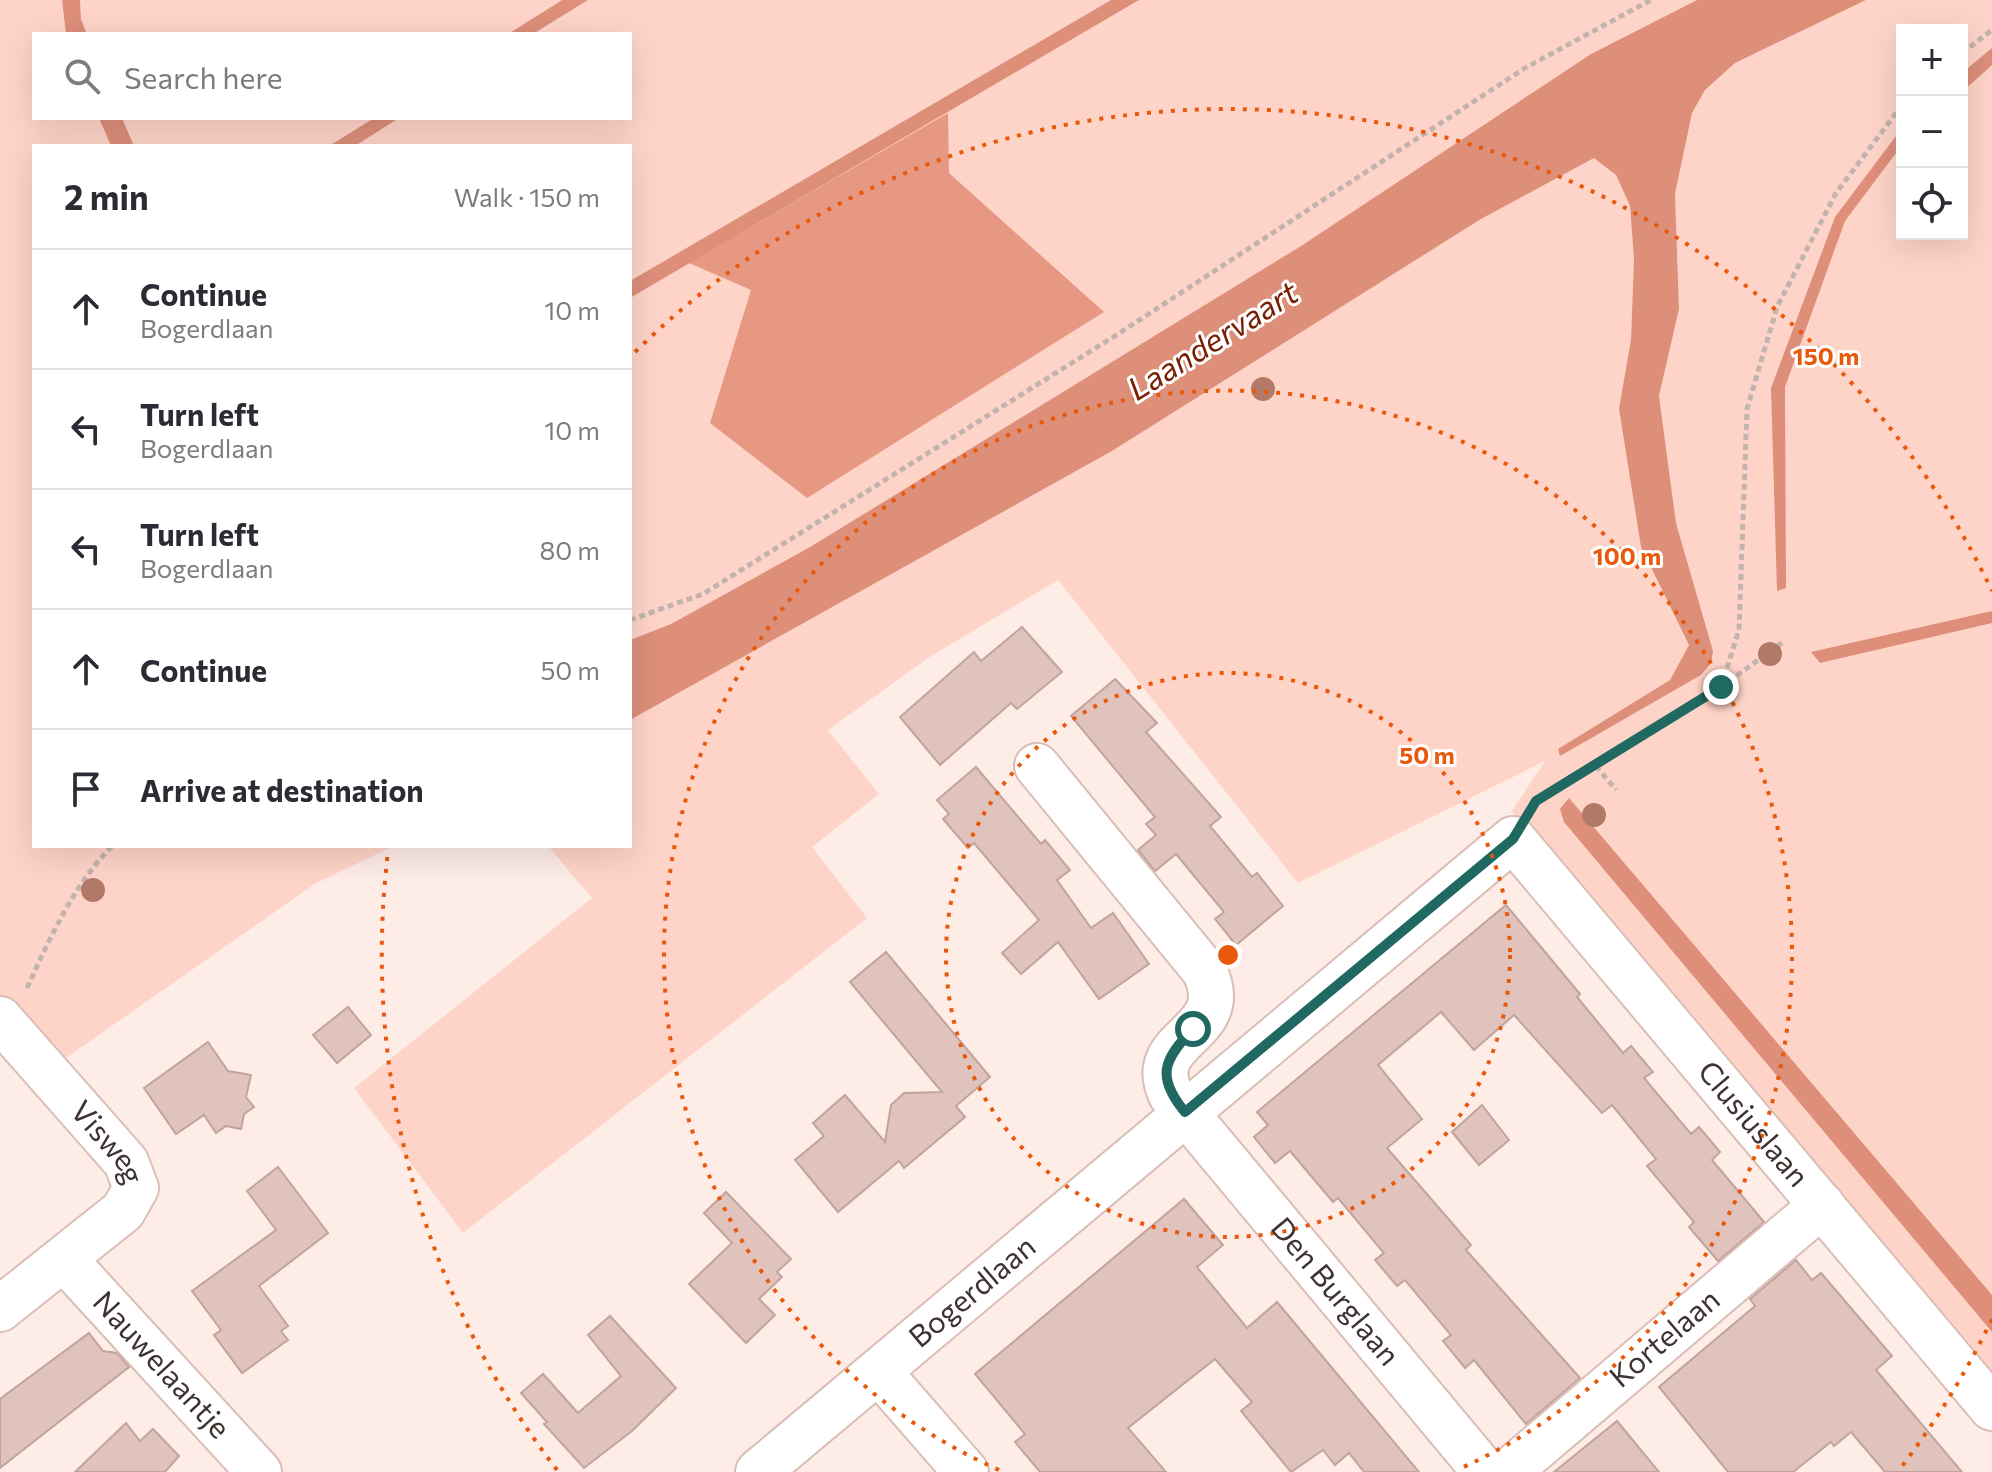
<!DOCTYPE html>
<meta charset="utf-8">
<style>
:root{--surface:#fff;--page:#f2f2f3;--text:#2b2b33;--muted:#7c7c81;--line:#e1e1e2}
body{margin:0;font-family:Commissioner,sans-serif;background:var(--page);color:var(--text)}
.controls{position:absolute;right:24px;top:24px;display:grid;overflow:hidden;border-radius:0px;box-shadow:0 8px 32px #0002}
.controls button{width:72px;height:72px;display:grid;place-items:center;padding:0;border:0;border-bottom:2px solid var(--line);background:var(--surface);color:var(--text);font:40px sans-serif}
.stop{position:absolute;width:24px;height:24px;margin:-18px;border:6px solid #206962;border-radius:50%;background:#fff}
.stop.end{background:#206962;border-color:#fff;box-shadow:0 2px 8px #0008}
.list{margin:0;padding:0;list-style:none}
h2{display:flex;justify-content:space-between;align-items:center;height:104px;margin:0;padding:0 32px;font-size:34px}
h2 small{font-size:26px;font-weight:400;color:var(--muted)}
.list li{display:grid;grid-template-columns:52px 1fr auto;gap:24px;align-items:center;box-sizing:border-box;height:120px;padding:0 32px;border-top:2px solid var(--line)}
.list b{display:block;font-size:30px;white-space:nowrap}
.list p{margin:0;font-size:26px;white-space:nowrap;color:var(--muted)}
.list em{font-size:26px;font-style:normal;color:var(--muted)}
.icon{flex:none;width:44px;height:44px;fill:none;stroke:currentColor;stroke-width:2;stroke-linecap:round;stroke-linejoin:round}
.map{position:relative;flex:none;width:1992px;height:1472px;overflow:hidden}
.search{position:absolute;background:var(--surface);box-shadow:0 8px 32px #0002;left:32px;top:32px;width:600px;height:88px;display:flex;align-items:center;gap:20px;box-sizing:border-box;padding:0 28px;border-radius:0px;color:var(--muted);font-size:30px}
.panel{position:absolute;background:var(--surface);box-shadow:0 8px 32px #0002;left:32px;top:144px;width:600px;height:704px;border-radius:0px}
.map>svg:first-child{display:block}
</style>
<div class="map">
<svg width="1992" height="1472" viewBox="0 0 1992 1472">
<rect width="100%" height="100%" fill="#feece7"/>
<!-- green -->
<g fill="#ffd4c8" fill-rule="evenodd">
<path d="M 0,0 L 62,0 L 66,34 L 34,34 L 34,118 L 99,118 L 111,146 L 34,146 L 34,846 L 394,846 L 316,883 L 53,1067 L 0,1005 Z"/>
<path d="M 80,0 L 562,0 L 508,34 L 87,34 L 81,19 Z"/>
<path d="M 588,0 L 1111,0 L 630,281 L 630,146 L 355,146 L 399,118 L 630,118 L 630,34 L 533,34 Z"/>
<path d="M 1136,0 L 1697,0 L 1591,54 L 1301,246 L 810,547 L 671,624 L 630,640 L 630,297 Z"/>
<path d="M 1866,0 L 1992,0 L 1992,1383 L 1512,811 L 1545,761 L 1298,883 L 1058,580 L 928,658 L 828,730 L 879,794 L 812,847 L 867,918 L 463,1233 L 354,1088 L 592,898 L 548,846 L 630,846 L 630,720 L 1112,451 L 1481,219 L 1594,157 L 1616,175 L 1630,206 L 1634,259 L 1631,339 L 1619,409 L 1641,547 L 1689,645 L 1670,680 L 1558,749 L 1560,755 L 1701,675 L 1713,651 L 1676,523 L 1659,396 L 1679,309 L 1675,194 L 1692,113 L 1705,90 L 1734,63 ZM 1902,30 L 1962,30 L 1962,234 L 1902,234 Z"/>
<path d="M 122,118 L 374,118 L 329,146 L 134,146 Z"/>
</g>
<!-- forest -->
<path fill="#e69883" d="M 948,113 L 949,173 L 1104,312 L 807,498 L 710,423 L 751,290 L 689,263 Z"/>
<!-- water -->
<g fill="#dd8f7a">
<path d="M 62,0 L 80,0 L 81,19 L 87,34 L 66,34 Z"/>
<path d="M 562,0 L 588,0 L 533,34 L 508,34 Z"/>
<path d="M 1111,0 L 1139,0 L 630,298 L 630,281 Z"/>
<path d="M 1697,0 L 1866,0 L 1735,63 L 1705,90 L 1692,113 L 1675,194 L 1679,309 L 1659,396 L 1676,523 L 1713,651 L 1711,663 L 1701,675 L 1560,756 L 1558,749 L 1670,680 L 1689,645 L 1641,547 L 1619,409 L 1631,339 L 1634,259 L 1630,206 L 1616,175 L 1594,158 L 1481,219 L 1112,451 L 630,720 L 630,640 L 671,624 L 810,547 L 1301,246 L 1591,54 Z"/>
<path d="M 1992,48 L 1992,65 L 1962,92 L 1962,73 Z"/>
<path d="M 99,118 L 122,118 L 134,146 L 111,146 Z"/>
<path d="M 374,118 L 399,118 L 355,146 L 329,146 Z"/>
<path d="M 1902,128 L 1902,145 L 1845,221 L 1785,387 L 1786,588 L 1777,591 L 1771,388 L 1835,217 Z"/>
<path d="M 1992,611 L 1992,623 L 1820,663 L 1811,652 Z"/>
<path d="M 1569,798 L 1992,1295 L 1992,1332 L 1564,822 L 1560,809 Z"/>
</g>
<!-- building -->
<g fill="#dfc3bc" stroke="#c0a49d" stroke-width="2">
<path d="M 1022,627 L 1062,672 L 1017,709 L 1011,703 L 940,765 L 900,717 L 974,652 L 981,661 Z"/>
<path d="M 1115,679 L 1157,723 L 1146,732 L 1221,817 L 1210,826 L 1252,877 L 1257,873 L 1283,906 L 1236,945 L 1215,919 L 1224,912 L 1176,854 L 1155,871 L 1138,850 L 1156,835 L 1146,824 L 1155,817 L 1071,716 Z"/>
<path d="M 976,767 L 1041,844 L 1045,840 L 1070,870 L 1057,880 L 1091,928 L 1113,913 L 1149,964 L 1099,999 L 1058,942 L 1021,974 L 1002,953 L 1039,920 L 974,843 L 968,848 L 943,819 L 949,814 L 937,800 Z"/>
<path d="M 1506,905 L 1580,994 L 1577,997 L 1623,1053 L 1631,1046 L 1653,1072 L 1644,1078 L 1691,1134 L 1699,1127 L 1720,1152 L 1712,1160 L 1764,1222 L 1718,1261 L 1689,1227 L 1694,1222 L 1647,1166 L 1656,1159 L 1612,1105 L 1602,1113 L 1514,1015 L 1474,1050 L 1441,1012 L 1378,1065 L 1422,1119 L 1387,1148 L 1471,1245 L 1466,1250 L 1580,1378 L 1526,1424 L 1474,1360 L 1465,1368 L 1443,1341 L 1451,1335 L 1405,1280 L 1397,1286 L 1375,1260 L 1384,1253 L 1338,1198 L 1333,1202 L 1290,1151 L 1275,1163 L 1254,1137 L 1268,1125 L 1257,1112 Z"/>
<path d="M 886,952 L 990,1077 L 956,1106 L 965,1117 L 904,1168 L 899,1161 L 838,1212 L 795,1160 L 824,1136 L 813,1123 L 845,1095 L 885,1142 L 891,1105 L 904,1093 L 942,1092 L 850,982 Z"/>
<path d="M 348,1007 L 371,1035 L 337,1063 L 313,1035 Z"/>
<path d="M 208,1042 L 228,1071 L 251,1075 L 246,1097 L 254,1107 L 244,1114 L 241,1129 L 226,1126 L 216,1133 L 204,1115 L 176,1134 L 144,1088 Z"/>
<path d="M 1482,1105 L 1509,1140 L 1479,1165 L 1452,1132 Z"/>
<path d="M 278,1167 L 328,1233 L 259,1286 L 288,1326 L 281,1331 L 288,1340 L 242,1373 L 214,1335 L 221,1330 L 192,1291 L 276,1230 L 247,1191 Z"/>
<path d="M 726,1192 L 791,1259 L 777,1272 L 782,1277 L 759,1299 L 775,1315 L 746,1343 L 689,1284 L 732,1243 L 704,1213 Z"/>
<path d="M 1184,1199 L 1223,1245 L 1197,1267 L 1247,1328 L 1277,1302 L 1419,1472 L 1364,1472 L 1349,1453 L 1335,1465 L 1323,1450 L 1291,1472 L 1241,1411 L 1252,1402 L 1215,1359 L 1128,1428 L 1166,1472 L 1040,1472 L 1015,1442 L 1025,1434 L 975,1374 Z"/>
<path d="M 1796,1260 L 1812,1280 L 1821,1273 L 1892,1356 L 1876,1370 L 1962,1472 L 1885,1472 L 1851,1432 L 1834,1446 L 1831,1442 L 1793,1472 L 1728,1472 L 1659,1387 L 1755,1306 L 1750,1299 Z"/>
<path d="M 610,1316 L 676,1388 L 632,1431 L 584,1468 L 544,1424 L 547,1422 L 521,1393 L 543,1374 L 578,1413 L 621,1376 L 588,1335 Z"/>
<path d="M 89,1333 L 103,1351 L 117,1353 L 129,1367 L 0,1468 L 0,1399 Z"/>
<path d="M 1617,1421 L 1659,1472 L 1554,1472 Z"/>
<path d="M 126,1423 L 140,1441 L 153,1429 L 179,1456 L 165,1472 L 75,1472 Z"/>
</g>
<g fill="none" stroke-linecap="round" stroke-linejoin="round">
<!-- minor casing -->
<g stroke="#dabeb6" stroke-width="48">
<g id="minor">
<path id="s1" d="M 1037,766 L 1204,970 C 1237,1036 1142,1035 1171,1095 L 1485,1472"/>
<path id="s2" d="M 0,1019 L 126,1162 L 136,1188 L 123,1211 L 0,1309"/>
<path id="s3" d="M 64,1259 L 259,1472"/>
<path d="M 879,1372 L 966,1472"/>
<path id="s4" d="M 758,1472 L 1513,839 L 1992,1408"/>
<path id="s5" d="M 1508,1472 L 1822,1205"/>
</g>
</g>
<!-- path -->
<g stroke="#c3b3af" stroke-width="5" stroke-dasharray="6 4" stroke-linecap="butt">
<path d="M 1962,53 L 1992,30"/>
<path d="M 630,620 L 703,594 L 1118,334 L 1525,68 L 1651,0"/>
<path d="M 1721,687 L 1739,630 L 1747,409 L 1777,307 L 1836,193 L 1902,105"/>
<path d="M 1596,766 L 1616,790"/>
<path d="M 1534,804 L 1721,687 L 1783,642"/>
<path d="M 27,988 C 50,938 73,886 112,846"/>
</g>
<!-- minor -->
<use href="#minor" stroke="#fff" stroke-width="44"/>
</g>
<!-- trees -->
<g fill="#b37968">
<circle cx="1263" cy="389" r="12"/>
<circle cx="1770" cy="654" r="12"/>
<circle cx="1594" cy="815" r="12"/>
<circle cx="93" cy="890" r="12"/>
</g>
<g fill="none" stroke-linecap="round" stroke-linejoin="round">
<!-- route -->
<path stroke="#206962" stroke-width="10" d="M 1193,1029 C 1163,1060 1156,1077 1185,1112 L 1513,839 L 1536,801 L 1721,687"/>
</g>
<!-- distance rings -->
<g fill="none" stroke="#e8590c" stroke-width="4" stroke-dasharray="4 8">
<circle cx="1228" cy="955" r="282"/>
<path d="M999 1470A564 564 0 1 1 1457 1470"/>
<path d="M1992 1319A846 846 0 0 1 1899 1470M557 1470A846 846 0 0 1 388 852M635 352A846 846 0 0 1 1992 591"/>
</g>
<g text-anchor="middle" stroke-width="6" stroke-linejoin="round" paint-order="stroke">
<!-- street labels -->
<g font-size="30" fill="#3e3330" stroke="#fff">
<text dy="10" stroke="none"><textPath href="#s4" startOffset="1358">Clusiuslaan</textPath></text>
<text dy="10" stroke="none"><textPath href="#s2" startOffset="164">Visweg</textPath></text>
<text dy="10" stroke="none"><textPath href="#s1" startOffset="662">Den Burglaan</textPath></text>
<text dy="10" stroke="none"><textPath href="#s4" startOffset="280">Bogerdlaan</textPath></text>
<text dy="10" stroke="none"><textPath href="#s5" startOffset="206">Kortelaan</textPath></text>
<text dy="10" stroke="none"><textPath href="#s3" startOffset="144">Nauwelaantje</textPath></text>
</g>
<!-- water labels -->
<g font-size="32" font-style="italic" fill="#791e02" stroke="#fff">
<text transform="translate(1213 341) rotate(-32)" y="11">Laandervaart</text>
</g>
</g>
<circle cx="1228" cy="955" r="12" fill="#e8590c" stroke="#fff" stroke-width="4"/>
<g font-size="24" text-anchor="middle" font-weight="bold" fill="#e8590c" stroke="#fff" stroke-width="6" stroke-linejoin="round" paint-order="stroke">
<text x="1826" y="365">150 m</text>
<text x="1627" y="565">100 m</text>
<text x="1427" y="764">50 m</text>
</g>
</svg>
<div class="controls">
<button>+</button>
<button>−</button>
<button><svg class="icon" aria-label="locate" viewBox="0 0 24 24"><circle cx="12" cy="12" r="6"/><path d="M12 2v4M12 18v4M2 12h4M18 12h4"/></svg></button>
</div>
<div class="stop" style="left:1193px;top:1029px"></div>
<div class="stop end" style="left:1721px;top:687px"></div>
<div class="search"><svg class="icon" aria-label="search" viewBox="0 0 24 24"><circle cx="10" cy="10" r="6"/><path d="M15 15l6 6"/></svg>Search here</div>
<section class="panel">
<h2>2 min<small>Walk · 150 m</small></h2>
<ul class="list">
<li><svg class="icon" aria-label="ahead" viewBox="0 0 24 24"><path d="M12 20V5M6 11l6-6 6 6"/></svg><div><b>Continue</b><p>Bogerdlaan</p></div><em>10 m</em></li>
<li><svg class="icon" aria-label="left" viewBox="0 0 24 24"><path d="M17 20v-9H6M10 6l-5 5 5 5"/></svg><div><b>Turn left</b><p>Bogerdlaan</p></div><em>10 m</em></li>
<li><svg class="icon" aria-label="left" viewBox="0 0 24 24"><path d="M17 20v-9H6M10 6l-5 5 5 5"/></svg><div><b>Turn left</b><p>Bogerdlaan</p></div><em>80 m</em></li>
<li><svg class="icon" aria-label="ahead" viewBox="0 0 24 24"><path d="M12 20V5M6 11l6-6 6 6"/></svg><div><b>Continue</b></div><em>50 m</em></li>
<li><svg class="icon" aria-label="arrive" viewBox="0 0 24 24"><path d="M6 21V4h12l-3 4 3 4H6"/></svg><div><b>Arrive at destination</b></div></li>
</ul>
</section>
</div>
